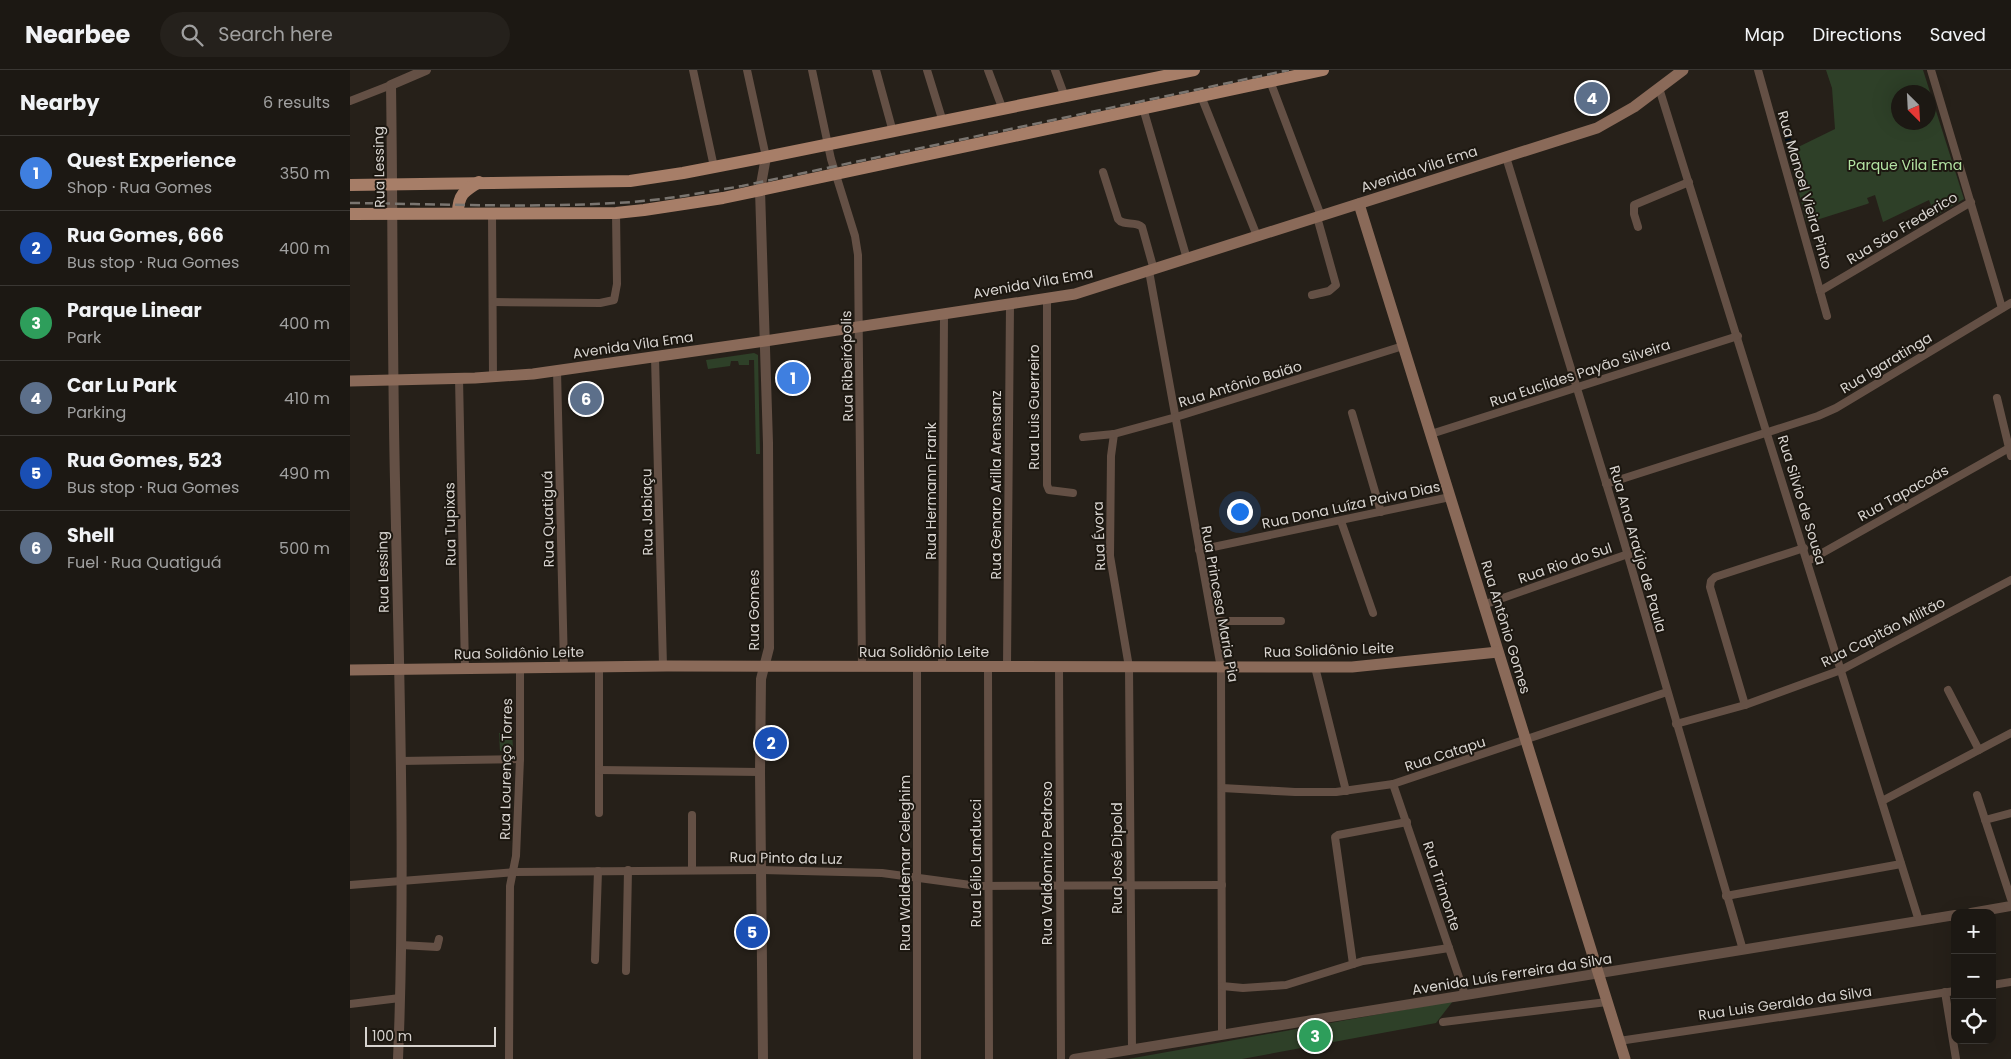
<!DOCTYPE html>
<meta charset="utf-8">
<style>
:root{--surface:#1c1813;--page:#25211c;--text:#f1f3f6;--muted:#a0a0a0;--line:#3a3733;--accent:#8c9099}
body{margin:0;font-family:Poppins,sans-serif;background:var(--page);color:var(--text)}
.controls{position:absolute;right:15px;bottom:15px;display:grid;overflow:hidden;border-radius:10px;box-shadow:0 5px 20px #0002}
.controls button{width:45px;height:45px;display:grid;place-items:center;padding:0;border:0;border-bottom:1px solid var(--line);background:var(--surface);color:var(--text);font:25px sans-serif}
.compass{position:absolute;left:1541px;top:15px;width:45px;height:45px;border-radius:50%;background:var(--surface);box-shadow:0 5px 20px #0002;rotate:156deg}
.scale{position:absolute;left:15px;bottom:12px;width:131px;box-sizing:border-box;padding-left:5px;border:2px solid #d8d4d0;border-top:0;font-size:14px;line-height:18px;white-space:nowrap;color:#d8d4d0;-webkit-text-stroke:4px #1c1710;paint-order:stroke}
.you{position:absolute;left:889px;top:441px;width:18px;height:18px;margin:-12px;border:4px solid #fff;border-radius:50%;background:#1a73e8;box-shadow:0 0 0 8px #1a73e833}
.badge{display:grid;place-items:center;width:32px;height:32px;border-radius:50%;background:var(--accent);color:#fff;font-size:16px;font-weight:700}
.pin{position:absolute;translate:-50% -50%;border:2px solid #fff;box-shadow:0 1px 5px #0006}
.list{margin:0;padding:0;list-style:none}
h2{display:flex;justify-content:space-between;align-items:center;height:65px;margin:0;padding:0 20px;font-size:21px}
h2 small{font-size:16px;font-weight:400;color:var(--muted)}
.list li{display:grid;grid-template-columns:32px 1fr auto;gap:15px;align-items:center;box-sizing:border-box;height:75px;padding:0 20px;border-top:1px solid var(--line)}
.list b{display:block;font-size:19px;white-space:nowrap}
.list p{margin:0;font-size:16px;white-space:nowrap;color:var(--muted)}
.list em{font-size:16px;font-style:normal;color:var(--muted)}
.icon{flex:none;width:28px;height:28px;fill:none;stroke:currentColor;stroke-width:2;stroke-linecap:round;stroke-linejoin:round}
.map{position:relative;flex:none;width:1661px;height:989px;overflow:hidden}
header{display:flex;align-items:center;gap:30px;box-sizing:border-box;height:70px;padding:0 25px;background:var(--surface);border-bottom:1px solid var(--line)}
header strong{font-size:24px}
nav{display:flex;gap:28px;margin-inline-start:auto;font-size:18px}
.search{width:350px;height:45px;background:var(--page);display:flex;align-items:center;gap:12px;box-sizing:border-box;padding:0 18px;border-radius:28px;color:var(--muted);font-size:19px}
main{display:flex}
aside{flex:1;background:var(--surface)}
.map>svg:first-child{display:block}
</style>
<header>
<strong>Nearbee</strong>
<div class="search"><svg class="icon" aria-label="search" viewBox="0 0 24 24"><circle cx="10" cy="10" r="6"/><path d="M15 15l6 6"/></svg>Search here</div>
<nav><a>Map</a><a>Directions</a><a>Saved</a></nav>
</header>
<main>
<aside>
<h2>Nearby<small>6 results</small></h2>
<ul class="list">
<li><span class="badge" style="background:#3f7fe0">1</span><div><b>Quest Experience</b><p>Shop · Rua Gomes</p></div><em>350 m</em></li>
<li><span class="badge" style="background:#1a4fb4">2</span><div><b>Rua Gomes, 666</b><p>Bus stop · Rua Gomes</p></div><em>400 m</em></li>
<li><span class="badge" style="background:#2e9e5b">3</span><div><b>Parque Linear</b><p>Park</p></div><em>400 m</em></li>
<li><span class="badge" style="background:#5c6f8a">4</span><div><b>Car Lu Park</b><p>Parking</p></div><em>410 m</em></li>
<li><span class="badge" style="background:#1a4fb4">5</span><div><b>Rua Gomes, 523</b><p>Bus stop · Rua Gomes</p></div><em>490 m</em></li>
<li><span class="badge" style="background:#5c6f8a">6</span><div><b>Shell</b><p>Fuel · Rua Quatiguá</p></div><em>500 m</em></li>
</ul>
</aside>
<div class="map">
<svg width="1661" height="989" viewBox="0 0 1661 989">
<rect width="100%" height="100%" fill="#262019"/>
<!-- green -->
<g fill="#2e4028" fill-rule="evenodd">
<path d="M 1476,0 L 1573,0 L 1614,129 L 1585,146 L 1579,130 L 1533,152 L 1525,125 L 1517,128 L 1519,133 L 1517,134 L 1457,153 L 1438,82 L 1485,59 L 1482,18 ZM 1578,22 L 1578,52 L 1548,52 L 1548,22 Z"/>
<path d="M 404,283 L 408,285 L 410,384 L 406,384 L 404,290 L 399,290 L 399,295 L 389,295 L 388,291 L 381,291 L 380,296 L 358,299 L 356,290 Z"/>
<path d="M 162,662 L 163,680 L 150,681 L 149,663 Z"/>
<path d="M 1103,931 L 1086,953 L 892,989 L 778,989 Z"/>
</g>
<!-- water -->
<path fill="#000e1c" d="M 1435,45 L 1442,72 L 1436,73 L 1429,47 Z"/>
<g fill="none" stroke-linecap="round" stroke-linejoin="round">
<!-- minor -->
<g stroke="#645045" stroke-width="8">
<path d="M 343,0 L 364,97"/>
<path d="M 397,0 L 416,87"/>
<path d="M 462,0 L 481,89 L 505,166 L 508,185 L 512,597"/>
<path d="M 526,0 L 543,62"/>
<path d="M 577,0 L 593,52"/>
<path d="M 638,0 L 653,40"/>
<path d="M 705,0 L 715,27"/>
<path d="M 1408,0 L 1477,246"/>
<path d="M 1581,0 L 1652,238"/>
<path d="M 920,11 L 971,146"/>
<path d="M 1309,18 L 1569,851"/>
<path d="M 851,26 L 907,166"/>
<path d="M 0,31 L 41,15"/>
<path d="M 793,38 L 837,189"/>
<path d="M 1156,87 L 1272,465 L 1393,880"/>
<path d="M 753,102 L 768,149 C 774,157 785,150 792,157 L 804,200"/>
<path d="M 142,143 L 143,307"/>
<path d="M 1288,157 L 1284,144 L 1284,135 L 1339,112"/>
<path d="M 799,201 L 871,598 L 872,965"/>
<path d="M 1470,221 L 1621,132"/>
<path d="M 962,225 L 979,221 L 986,215 L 967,147"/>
<path d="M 697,228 L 697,415 L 699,420 L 723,423"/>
<path d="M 143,232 L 250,233 L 264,230 L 267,214 L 266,143"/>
<path d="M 305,287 L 313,596"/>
<path d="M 207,300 L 214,597"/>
<path d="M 109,308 L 115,599"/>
<path d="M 1647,328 L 1661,386"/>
<path d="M 1002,343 L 1031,442"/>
<path d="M 764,364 L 761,386 L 760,486 L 779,597 L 782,979"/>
<path d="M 1081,364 L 1388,266"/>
<path d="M 733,367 L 764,364 L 826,347 L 1053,276"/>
<path d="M 1256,414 L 1468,346 L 1486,338 L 1661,233"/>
<path d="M 991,451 L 1023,543"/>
<path d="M 849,480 L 1100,427"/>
<path d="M 1458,491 L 1661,377"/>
<path d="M 1133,535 L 1278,484"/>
<path d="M 863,551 L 931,551"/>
<path d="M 249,597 L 249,743"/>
<path d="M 567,597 L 567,989"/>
<path d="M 592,597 L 594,244"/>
<path d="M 638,597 L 639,989"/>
<path d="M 657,597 L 660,234"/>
<path d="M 709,597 L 711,989"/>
<path d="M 965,597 L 996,721"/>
<path d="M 1598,620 L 1629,680"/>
<path d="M 1395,635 L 1360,517 L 1361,511 L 1365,507 L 1454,478"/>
<path d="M 1326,654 L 1395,635 L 1491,600 L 1661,510"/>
<path d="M 50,691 L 170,689"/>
<path d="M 249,700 L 410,702"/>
<path d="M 1043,714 L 1115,925"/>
<path d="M 872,718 L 945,722 L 986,722 L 1043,714 L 1317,622"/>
<path d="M 1627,725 L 1661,829"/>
<path d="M 1532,731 L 1661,663"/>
<path d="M 342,745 L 342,800"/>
<path d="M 1635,750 L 1661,743"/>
<path d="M 0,815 L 165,802 L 411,800 L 532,803 L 628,816 L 872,815"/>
<path d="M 1376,826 L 1551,794"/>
<path d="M 51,875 L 87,877 L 89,869"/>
<path d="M 245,890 L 248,801"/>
<path d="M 1003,894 L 985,767 L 988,765 L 1057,752"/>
<path d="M 276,901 L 278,800"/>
<path d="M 1642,915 L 1661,912"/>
<path d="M 872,916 L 893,918 L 936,915 L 1013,891 L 1099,878"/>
<path d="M 1595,922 L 1606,989"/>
<path d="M 0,934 L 50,928"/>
<path d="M 1093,952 L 1257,932"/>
<path d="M 1269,971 L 1605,921"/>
<path d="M 159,989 L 160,816 L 166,786 L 170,689 L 170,597"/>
</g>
<!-- tertiary -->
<g stroke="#645045" stroke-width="10">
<path d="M 1621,843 L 1661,836"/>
<path d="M 48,989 C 56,797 49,604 45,411 C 42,279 43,147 41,15 L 76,0"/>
<path d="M 413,989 L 410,702 L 411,609 L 419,578 L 418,373 L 410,120 L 416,87"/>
<path d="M 724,989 L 1605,845"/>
</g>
<!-- secondary -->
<g stroke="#8a6a59" stroke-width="11">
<path d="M 1009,134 L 1275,989"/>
<path d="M 0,311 L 125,308 L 183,304 L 415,271 L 725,224 L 1247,58 L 1284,37 L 1333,0"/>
<path d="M 0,600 L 317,596 L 965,597 L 1002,597 L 1148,582"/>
</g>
<!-- primary -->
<g stroke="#a77e68" stroke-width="12">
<path d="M 0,115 L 280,111 L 333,103 L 416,87 L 844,0"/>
<path d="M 108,143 C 108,125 114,121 129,112"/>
<path d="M 0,144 L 266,143 L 294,140 L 373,128 L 973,0"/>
</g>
<!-- rail -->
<path stroke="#7a7570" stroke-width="2.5" stroke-dasharray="10 5" stroke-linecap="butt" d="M 0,133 C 89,134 178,138 267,133 C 309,131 351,123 392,116 L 939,0"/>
</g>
<g text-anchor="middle" stroke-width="4" stroke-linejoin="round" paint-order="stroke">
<!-- park labels -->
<g font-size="14" fill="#b4e4a3" stroke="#1c1710">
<text x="1555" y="100">Parque Vila Ema</text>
</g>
<!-- street labels -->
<g font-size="14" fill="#d8d4d0" stroke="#1c1710">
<text transform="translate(29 97) rotate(-91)" y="5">Rua Lessing</text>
<text transform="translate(1069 99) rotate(-18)" y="5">Avenida Vila Ema</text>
<text transform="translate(1455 120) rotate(74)" y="5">Rua Manoel Vieira Pinto</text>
<text transform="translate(1552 158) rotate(-31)" y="5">Rua São Frederico</text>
<text transform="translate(683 213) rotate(-10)" y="5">Avenida Vila Ema</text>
<text transform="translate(283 275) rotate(-8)" y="5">Avenida Vila Ema</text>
<text transform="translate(1536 293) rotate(-31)" y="5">Rua Igaratinga</text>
<text transform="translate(497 296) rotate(-91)" y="5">Rua Ribeirópolis</text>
<text transform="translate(1230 303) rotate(-18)" y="5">Rua Euclides Payão Silveira</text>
<text transform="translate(890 314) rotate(-17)" y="5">Rua Antônio Baião</text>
<text transform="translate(684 337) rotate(-90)" y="5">Rua Luis Guerreiro</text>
<text transform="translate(646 415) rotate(-90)" y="5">Rua Genaro Arilla Arensanz</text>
<text transform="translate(581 421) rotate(-90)" y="5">Rua Hermann Frank</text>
<text transform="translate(1553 423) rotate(-29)" y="5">Rua Tapacoás</text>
<text transform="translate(1452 430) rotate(73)" y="5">Rua Silvio de Sousa</text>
<text transform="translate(1001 435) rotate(-12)" y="5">Rua Dona Luíza Paiva Dias</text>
<text transform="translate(297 442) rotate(-91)" y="5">Rua Jabiaçu</text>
<text transform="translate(198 449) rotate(-91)" y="5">Rua Quatiguá</text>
<text transform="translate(100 454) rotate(-91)" y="5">Rua Tupixas</text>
<text transform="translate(749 466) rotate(-92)" y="5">Rua Évora</text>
<text transform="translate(1288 479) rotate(74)" y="5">Rua Ana Araújo de Paula</text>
<text transform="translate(1215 493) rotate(-19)" y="5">Rua Rio do Sul</text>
<text transform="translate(33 502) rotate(-91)" y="5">Rua Lessing</text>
<text transform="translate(870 534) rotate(80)" y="5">Rua Princesa Maria Pia</text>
<text transform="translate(404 540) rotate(-90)" y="5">Rua Gomes</text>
<text transform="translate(1156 557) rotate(73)" y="5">Rua Antônio Gomes</text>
<text transform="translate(1533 562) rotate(-27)" y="5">Rua Capitão Militão</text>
<text transform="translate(979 580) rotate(-2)" y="5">Rua Solidônio Leite</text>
<text x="574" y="587">Rua Solidônio Leite</text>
<text transform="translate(169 583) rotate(-1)" y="5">Rua Solidônio Leite</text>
<text transform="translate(1095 684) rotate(-18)" y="5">Rua Catapu</text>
<text transform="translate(156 699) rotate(-89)" y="5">Rua Lourenço Torres</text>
<text transform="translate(436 788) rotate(1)" y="5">Rua Pinto da Luz</text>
<text transform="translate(767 788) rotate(-90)" y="5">Rua José Dipold</text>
<text transform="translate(555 793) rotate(-90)" y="5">Rua Waldemar Celeghim</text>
<text transform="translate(626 793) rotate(-90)" y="5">Rua Lélio Landucci</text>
<text transform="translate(697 793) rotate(-90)" y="5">Rua Valdomiro Pedroso</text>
<text transform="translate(1092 816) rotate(72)" y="5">Rua Trimonte</text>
<text transform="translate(1162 904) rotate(-9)" y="5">Avenida Luís Ferreira da Silva</text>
<text transform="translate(1435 933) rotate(-8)" y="5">Rua Luis Geraldo da Silva</text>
</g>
</g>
</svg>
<div class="controls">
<button>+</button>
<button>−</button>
<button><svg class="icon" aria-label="locate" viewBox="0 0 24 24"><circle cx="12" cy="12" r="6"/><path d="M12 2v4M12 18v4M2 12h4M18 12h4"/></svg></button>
</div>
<svg class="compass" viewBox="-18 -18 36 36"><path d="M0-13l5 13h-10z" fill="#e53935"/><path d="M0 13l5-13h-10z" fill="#a0a0a0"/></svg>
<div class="scale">100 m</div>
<div class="you"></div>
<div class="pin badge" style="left:443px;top:308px;background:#3f7fe0">1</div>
<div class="pin badge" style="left:421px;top:673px;background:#1a4fb4">2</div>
<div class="pin badge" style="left:965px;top:966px;background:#2e9e5b">3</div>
<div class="pin badge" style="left:1242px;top:28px;background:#5c6f8a">4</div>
<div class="pin badge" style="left:402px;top:862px;background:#1a4fb4">5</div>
<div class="pin badge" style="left:236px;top:329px;background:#5c6f8a">6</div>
</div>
</main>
